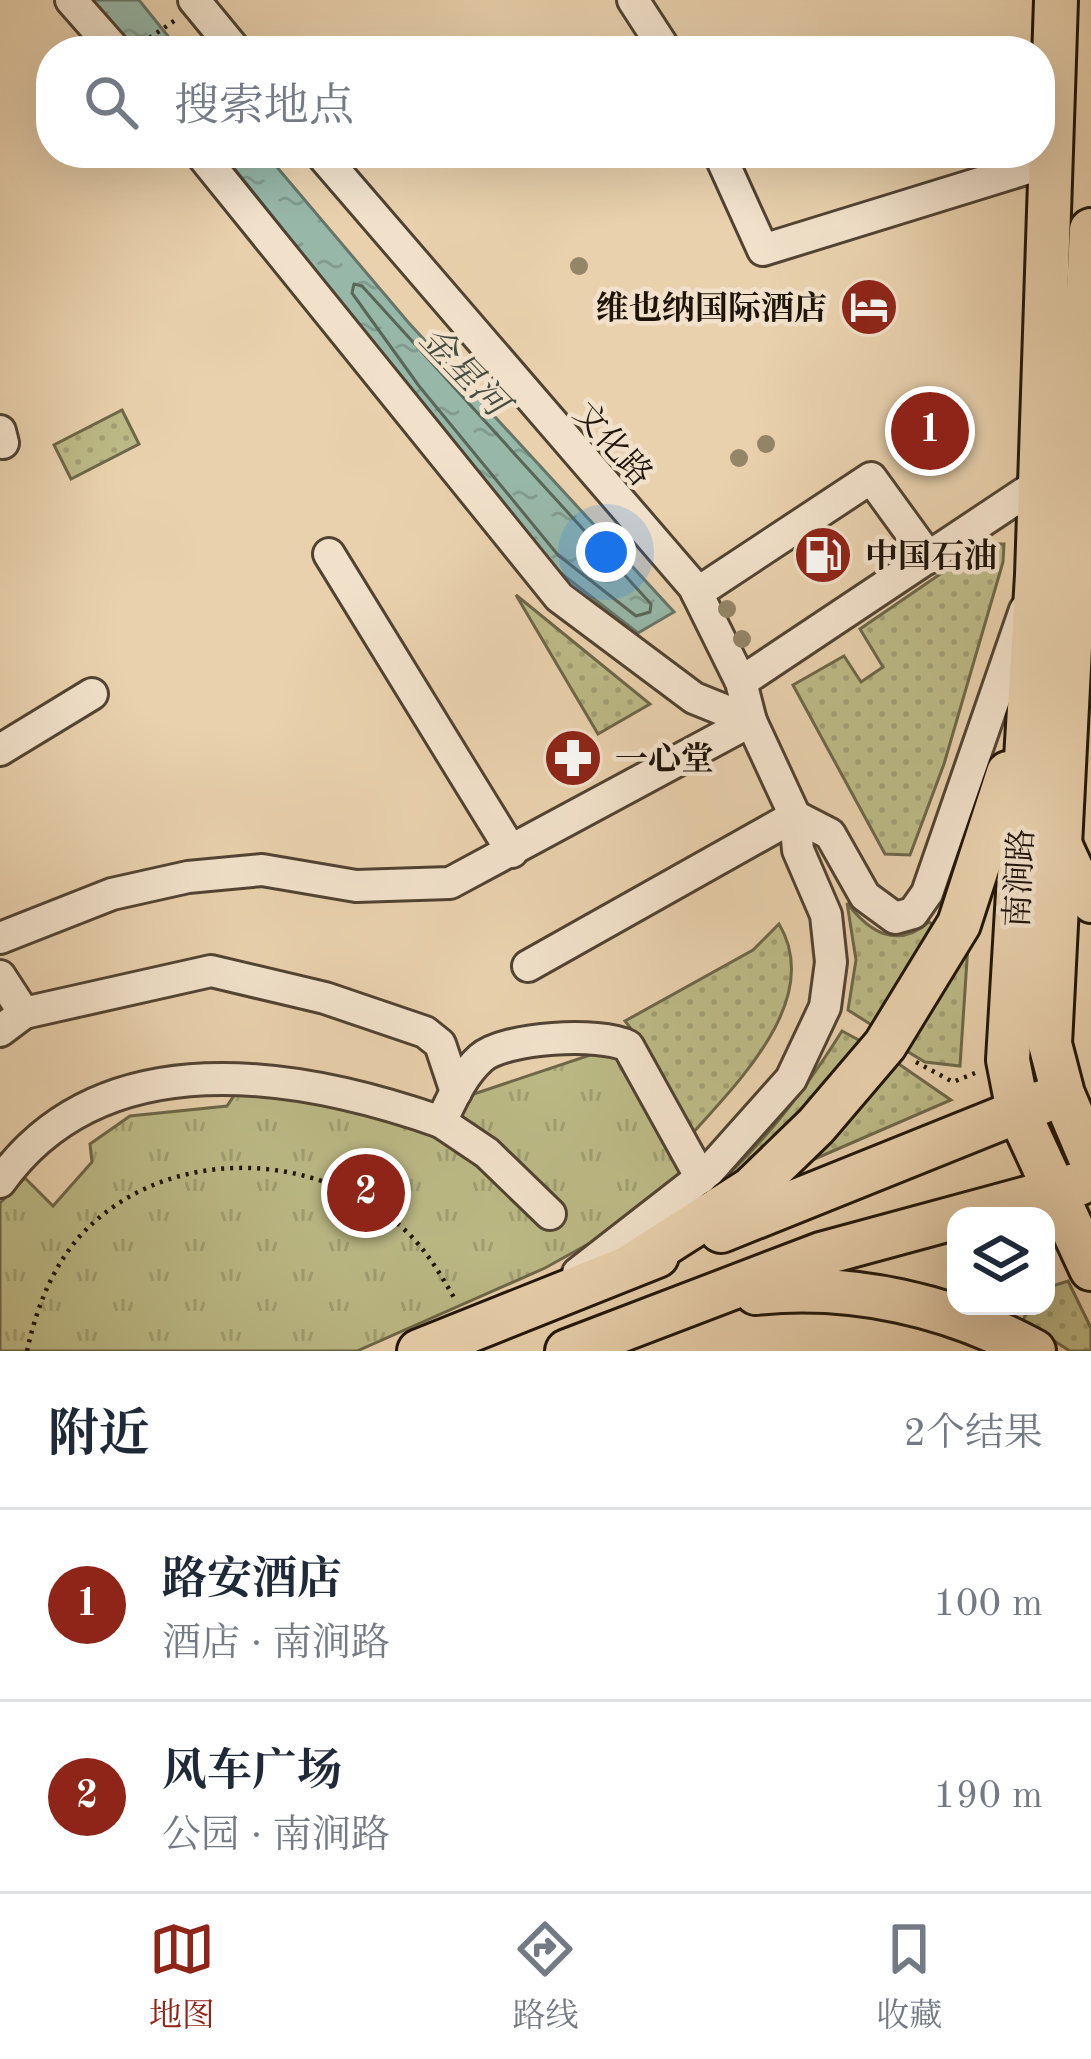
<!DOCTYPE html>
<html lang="zh">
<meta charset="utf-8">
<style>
:root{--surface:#fff;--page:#f6f6f7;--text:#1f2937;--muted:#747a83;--line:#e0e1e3;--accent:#8f2418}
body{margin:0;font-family:"Old Standard TT","Noto Serif SC",serif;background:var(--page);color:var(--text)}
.controls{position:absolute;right:36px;bottom:36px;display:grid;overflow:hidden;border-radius:24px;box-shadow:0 12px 48px #0002}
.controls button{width:108px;height:108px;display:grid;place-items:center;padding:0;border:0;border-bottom:3px solid var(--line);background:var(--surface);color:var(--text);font:60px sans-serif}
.you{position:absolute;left:606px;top:552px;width:42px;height:42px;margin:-30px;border:9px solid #fff;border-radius:50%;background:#1a73e8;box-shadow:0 0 0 18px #1a73e833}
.badge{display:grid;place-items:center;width:78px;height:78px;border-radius:50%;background:var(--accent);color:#fff;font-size:39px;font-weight:700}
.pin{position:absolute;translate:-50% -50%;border:6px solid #fff;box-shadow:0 3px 12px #0006}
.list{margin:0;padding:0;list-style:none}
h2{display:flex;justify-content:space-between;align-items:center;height:156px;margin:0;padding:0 48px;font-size:51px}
h2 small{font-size:39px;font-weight:400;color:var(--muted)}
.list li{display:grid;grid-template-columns:78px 1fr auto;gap:36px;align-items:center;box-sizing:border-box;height:192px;padding:0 48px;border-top:3px solid var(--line)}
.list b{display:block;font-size:45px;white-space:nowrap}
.list p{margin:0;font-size:39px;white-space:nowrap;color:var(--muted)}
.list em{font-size:39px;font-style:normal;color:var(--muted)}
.icon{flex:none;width:66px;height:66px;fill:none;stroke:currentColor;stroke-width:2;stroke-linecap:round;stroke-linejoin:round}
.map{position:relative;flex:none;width:1091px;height:1351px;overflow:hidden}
.search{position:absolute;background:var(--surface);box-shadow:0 12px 48px #0002;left:36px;right:36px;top:36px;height:132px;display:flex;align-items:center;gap:30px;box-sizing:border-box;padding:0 42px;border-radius:48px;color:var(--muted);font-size:45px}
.sheet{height:540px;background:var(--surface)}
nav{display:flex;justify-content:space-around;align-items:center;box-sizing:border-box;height:168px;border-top:3px solid var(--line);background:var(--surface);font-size:33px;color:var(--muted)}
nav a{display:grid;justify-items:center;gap:6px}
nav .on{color:var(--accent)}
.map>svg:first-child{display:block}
</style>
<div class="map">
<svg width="1091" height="1351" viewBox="0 0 1091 1351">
<defs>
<pattern id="grass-dots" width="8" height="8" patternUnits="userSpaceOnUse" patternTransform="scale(3)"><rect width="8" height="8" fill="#bcba86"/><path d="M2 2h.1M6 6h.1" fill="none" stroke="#a19f72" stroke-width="1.8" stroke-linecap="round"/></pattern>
<pattern id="park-tufts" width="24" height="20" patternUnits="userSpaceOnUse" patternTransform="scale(3)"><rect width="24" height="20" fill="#bcba86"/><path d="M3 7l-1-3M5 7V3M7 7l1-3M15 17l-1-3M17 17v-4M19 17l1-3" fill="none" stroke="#a19f72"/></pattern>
<pattern id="water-ripples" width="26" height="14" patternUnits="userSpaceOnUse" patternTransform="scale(3)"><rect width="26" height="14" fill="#97b7a8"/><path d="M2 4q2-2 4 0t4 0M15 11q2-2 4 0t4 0" fill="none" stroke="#829c8f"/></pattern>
</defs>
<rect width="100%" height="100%" fill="#e9d1ad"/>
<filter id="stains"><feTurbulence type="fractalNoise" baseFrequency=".00167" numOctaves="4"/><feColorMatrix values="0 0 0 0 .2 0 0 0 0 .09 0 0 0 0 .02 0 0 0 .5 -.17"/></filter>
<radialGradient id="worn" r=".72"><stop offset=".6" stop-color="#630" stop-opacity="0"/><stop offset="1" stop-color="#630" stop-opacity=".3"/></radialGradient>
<!-- grass -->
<g fill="url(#grass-dots)" stroke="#6d6748" stroke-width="3">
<path d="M 122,410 L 139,444 L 71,479 L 54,445 Z"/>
<path d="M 984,544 L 1004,544 L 1003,562 L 944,764 L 910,855 L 885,854 L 793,685 L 844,656 L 861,682 L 883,667 L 860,629 Z"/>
<path d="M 516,595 L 650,704 L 598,734 Z"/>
<path d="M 847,903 C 870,933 897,949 929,922 L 939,929 L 878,1029 L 848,1010 L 856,960 Z"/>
<path d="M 779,924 C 824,999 737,1083 691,1135 L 651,1055 L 625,1021 L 753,950 Z"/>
<path d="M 968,945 L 960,1066 L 925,1062 L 900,1047 Z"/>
<path d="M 842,1031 L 866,1044 L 787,1138 L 692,1208 C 757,1151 796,1104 842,1031 Z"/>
<path d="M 893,1060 L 951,1100 L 803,1164 Z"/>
<path d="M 1068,1281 L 1091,1328 L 1091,1351 L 1070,1351 L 1023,1321 L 1029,1306 L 1046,1306 L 1046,1288 Z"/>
</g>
<!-- park -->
<path fill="url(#park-tufts)" stroke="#6d6748" stroke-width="3" d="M 593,1054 L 620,1058 L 682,1175 L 637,1217 L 545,1268 L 357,1351 L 0,1351 L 0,1203 L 25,1178 L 53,1206 L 92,1162 L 90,1144 L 130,1116 L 227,1106 L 243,1082 L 394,1115 L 456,1100 Z"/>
<!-- water -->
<g fill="url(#water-ripples)" stroke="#677668" stroke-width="3">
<path d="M 91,0 L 139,0 L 180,51 L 137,51 Z"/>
<path d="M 222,153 L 265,153 L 408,322 L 674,612 L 638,633 L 549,564 Z"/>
</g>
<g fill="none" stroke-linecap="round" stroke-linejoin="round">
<!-- shore -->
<path stroke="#5a6658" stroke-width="3" d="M 354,284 L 362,286 L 651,604 L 650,612 L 636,616 L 558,555 L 419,386 L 352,293 Z"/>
<!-- minor casing -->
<g stroke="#514332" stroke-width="36">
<g id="minor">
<path d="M 71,0 L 116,51"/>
<path d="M 194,0 L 236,51"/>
<path d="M 633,0 L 666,51"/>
<path d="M 200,153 L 559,597 L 694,698 L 751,721"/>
<path d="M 320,153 L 694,587 L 741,682 L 751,721 L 795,816 L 798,850 L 826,915 L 831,962 L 825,1007 L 791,1079 L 709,1171 L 578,1273"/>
<path d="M 719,153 L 763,250 L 1048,162"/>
<path d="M 0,431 L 3,443"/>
<path d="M 329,554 L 512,852"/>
<path d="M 697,593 L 871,478 L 929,558"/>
<path d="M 741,682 L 1041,482"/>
<path d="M 0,750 L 92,694"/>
<path d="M 795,816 L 830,834 L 865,896 L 895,918 L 913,913 L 927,893 L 1025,610"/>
<path d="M 0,938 L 112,894 L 188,877 L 262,870 L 356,886 L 450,883 L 751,721"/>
<path d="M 528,966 L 795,816"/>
<path d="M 0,976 L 24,1013 L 0,1031"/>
<path d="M 24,1013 L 211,971 L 325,998 L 425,1032 L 440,1044 L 456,1092"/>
<path d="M 441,1122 L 487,1153 L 550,1214"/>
<path d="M 0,1182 C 103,1038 298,1072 441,1122 C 452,1099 462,1075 481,1058 C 505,1037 600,1032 628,1046 L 701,1178"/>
</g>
</g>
<!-- major casing -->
<g stroke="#1e1409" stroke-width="42">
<path id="major" d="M 1060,837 L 1091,904"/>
</g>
<!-- highway casing -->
<g stroke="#1e1409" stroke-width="48">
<g id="highway">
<path d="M 1056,0 L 1037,575 L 1008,1060 L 1018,1111 L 1091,1269"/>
<path d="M 1091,230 L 1050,1044 L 1063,1094 L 1091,1160"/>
<path d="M 721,1231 L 1042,1102"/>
<path d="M 632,1265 L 751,1189 L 816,1126 L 885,1045 L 959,924 L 1008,773"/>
<path d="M 756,1293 C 852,1283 950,1305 1034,1351"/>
<path d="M 419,1351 L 657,1256"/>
<path d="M 567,1351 L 821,1254 L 1079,1184"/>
</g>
</g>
<!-- path -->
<g stroke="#1e1409" stroke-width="4.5" stroke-dasharray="3 6" stroke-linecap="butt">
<path d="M 142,43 L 177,19"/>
<path d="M 916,1062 L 953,1082 L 975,1073"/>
<path d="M 27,1351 C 36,1310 51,1269 80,1236 C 165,1143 321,1148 409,1234 C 429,1254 442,1277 456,1301"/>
</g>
<!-- minor -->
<use href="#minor" stroke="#f1e1ca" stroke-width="30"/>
<!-- major -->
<use href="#major" stroke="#e9d1ad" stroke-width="36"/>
<!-- highway -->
<use href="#highway" stroke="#e9d1ad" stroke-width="42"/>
</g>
<!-- trees -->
<g fill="#938567">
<circle cx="579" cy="266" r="9"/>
<circle cx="766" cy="444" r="9"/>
<circle cx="739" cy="458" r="9"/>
<circle cx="727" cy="609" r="9"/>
<circle cx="742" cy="639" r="9"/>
</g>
<!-- icons -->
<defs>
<g id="hotel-disc" transform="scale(3)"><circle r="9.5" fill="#8f2418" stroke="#f1e1ca"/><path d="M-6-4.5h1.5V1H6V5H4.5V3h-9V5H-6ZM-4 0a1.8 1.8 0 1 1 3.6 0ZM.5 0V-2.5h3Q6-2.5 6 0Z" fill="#fff"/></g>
<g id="fuel-disc" transform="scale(3)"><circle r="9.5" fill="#8f2418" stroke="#f1e1ca"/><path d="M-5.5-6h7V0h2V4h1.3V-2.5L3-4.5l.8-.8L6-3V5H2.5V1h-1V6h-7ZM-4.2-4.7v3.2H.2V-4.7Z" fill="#fff"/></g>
<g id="pharmacy-disc" transform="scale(3)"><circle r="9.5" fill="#8f2418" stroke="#f1e1ca"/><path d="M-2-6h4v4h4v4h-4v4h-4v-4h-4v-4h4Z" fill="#fff"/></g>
</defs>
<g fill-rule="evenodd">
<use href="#hotel-disc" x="869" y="307"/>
<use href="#fuel-disc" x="823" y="555"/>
<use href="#pharmacy-disc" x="573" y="758"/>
</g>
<g text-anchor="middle" stroke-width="9" stroke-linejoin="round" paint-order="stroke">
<!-- poi labels -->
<g font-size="33" font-weight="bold" fill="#1e1409" stroke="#f1e1ca" text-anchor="start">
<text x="827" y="319" text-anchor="end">维也纳国际酒店</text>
<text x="865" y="567">中国石油</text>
<text x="615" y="770">一心堂</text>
</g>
<!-- street labels -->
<g font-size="33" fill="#1e1409" stroke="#f1e1ca">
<text transform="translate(614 443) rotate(48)" y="12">文化路</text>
<text transform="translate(1018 878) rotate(-87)" y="12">南涧路</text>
</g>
<!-- water labels -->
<g font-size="36" font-style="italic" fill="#484d41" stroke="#f1e1ca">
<text transform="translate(465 370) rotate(46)" y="13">金星河</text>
</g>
</g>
<rect width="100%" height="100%" filter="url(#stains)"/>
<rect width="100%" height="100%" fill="url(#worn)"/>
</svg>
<div class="controls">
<button><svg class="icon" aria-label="layers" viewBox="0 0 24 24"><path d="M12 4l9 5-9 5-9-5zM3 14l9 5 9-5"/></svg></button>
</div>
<div class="you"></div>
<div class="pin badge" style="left:930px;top:431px">1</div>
<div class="pin badge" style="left:366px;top:1193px">2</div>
<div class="search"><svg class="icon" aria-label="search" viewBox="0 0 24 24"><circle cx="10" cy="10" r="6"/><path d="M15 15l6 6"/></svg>搜索地点</div>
</div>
<section class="sheet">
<h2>附近<small>2个结果</small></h2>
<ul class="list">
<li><span class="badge">1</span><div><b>路安酒店</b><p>酒店 · 南涧路</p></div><em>100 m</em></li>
<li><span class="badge">2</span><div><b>风车广场</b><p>公园 · 南涧路</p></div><em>190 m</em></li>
</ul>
</section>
<nav>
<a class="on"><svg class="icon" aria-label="map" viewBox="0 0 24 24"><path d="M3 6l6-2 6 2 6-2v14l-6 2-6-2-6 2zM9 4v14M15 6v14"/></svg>地图</a>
<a><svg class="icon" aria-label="directions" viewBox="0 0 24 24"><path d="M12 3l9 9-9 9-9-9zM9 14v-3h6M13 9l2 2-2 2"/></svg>路线</a>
<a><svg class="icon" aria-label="saved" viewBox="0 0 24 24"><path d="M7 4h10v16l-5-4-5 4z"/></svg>收藏</a>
</nav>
